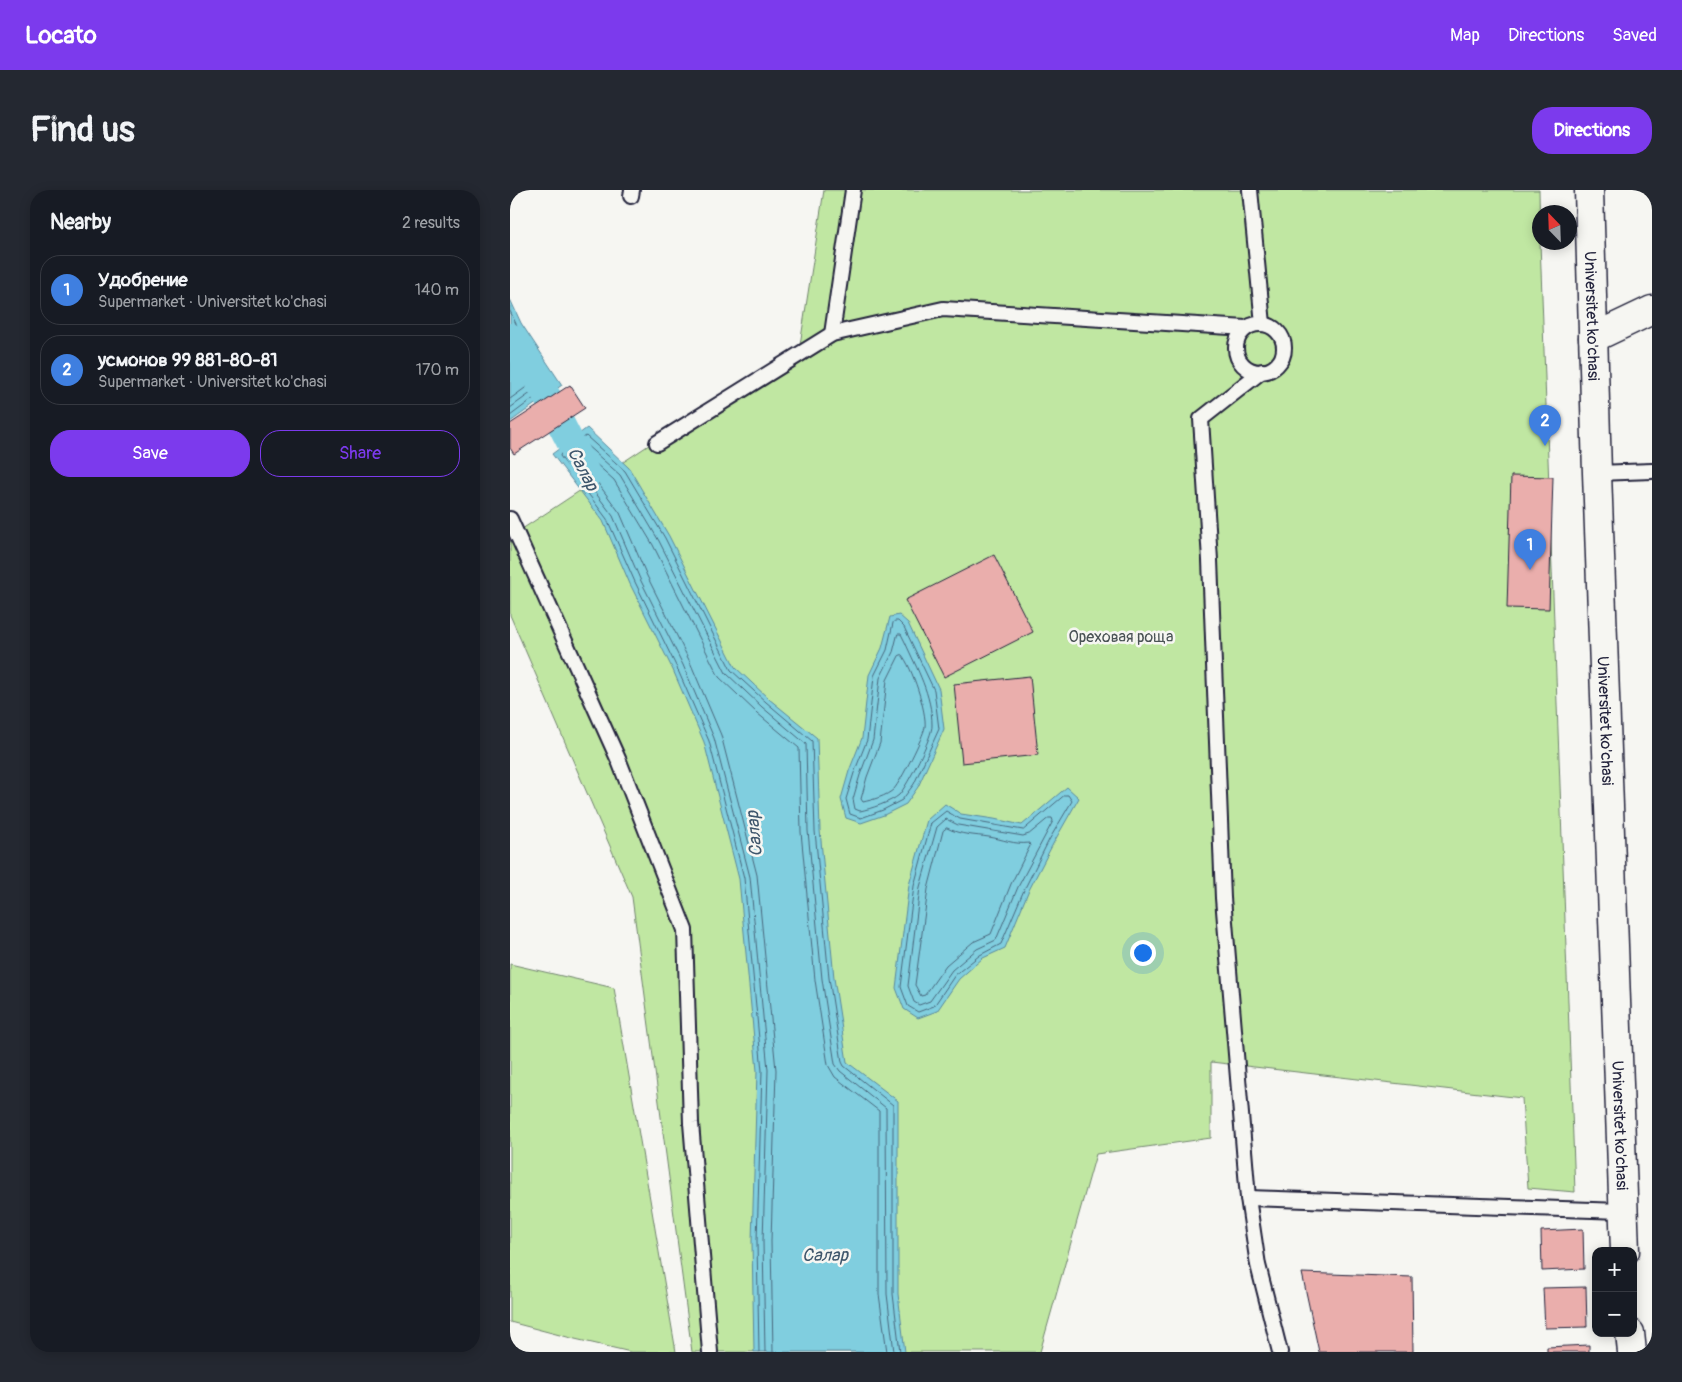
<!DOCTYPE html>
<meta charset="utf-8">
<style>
:root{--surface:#171b24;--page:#242831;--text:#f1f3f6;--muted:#9ea1a6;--line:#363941;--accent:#7c3aed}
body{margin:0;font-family:Pangolin,sans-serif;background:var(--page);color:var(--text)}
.controls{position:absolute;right:15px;bottom:15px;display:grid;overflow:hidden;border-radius:10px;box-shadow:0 2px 12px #0003}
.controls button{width:45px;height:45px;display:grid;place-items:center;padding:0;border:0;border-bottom:1px solid var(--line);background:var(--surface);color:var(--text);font:25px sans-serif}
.compass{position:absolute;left:1022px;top:15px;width:45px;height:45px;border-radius:50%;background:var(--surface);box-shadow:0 2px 12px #0003;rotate:337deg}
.you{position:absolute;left:632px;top:762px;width:18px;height:18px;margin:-12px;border:4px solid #fff;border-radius:50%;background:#1a73e8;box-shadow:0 0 0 8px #1a73e833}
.badge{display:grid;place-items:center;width:32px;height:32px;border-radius:50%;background:var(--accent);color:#fff;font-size:16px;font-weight:700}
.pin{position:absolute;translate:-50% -41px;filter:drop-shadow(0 1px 2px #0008)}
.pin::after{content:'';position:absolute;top:26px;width:18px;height:15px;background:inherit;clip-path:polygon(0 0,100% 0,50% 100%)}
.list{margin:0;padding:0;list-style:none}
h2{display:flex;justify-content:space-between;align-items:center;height:65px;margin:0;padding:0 20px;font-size:21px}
h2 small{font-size:16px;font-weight:400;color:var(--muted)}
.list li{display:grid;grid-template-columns:32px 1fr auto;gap:15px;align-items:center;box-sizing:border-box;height:70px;margin:0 10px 10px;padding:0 10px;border:1px solid var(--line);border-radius:20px}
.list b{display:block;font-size:19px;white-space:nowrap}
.list p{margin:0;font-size:16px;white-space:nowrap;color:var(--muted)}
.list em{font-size:16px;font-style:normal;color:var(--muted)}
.actions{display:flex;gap:10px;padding:15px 20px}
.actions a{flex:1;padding:11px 0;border:1px solid var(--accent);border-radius:20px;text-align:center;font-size:18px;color:var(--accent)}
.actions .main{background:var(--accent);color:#fff}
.map{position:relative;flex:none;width:1142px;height:1162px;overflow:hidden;border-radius:20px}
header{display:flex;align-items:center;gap:30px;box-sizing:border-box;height:70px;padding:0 25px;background:var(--accent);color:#fff}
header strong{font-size:24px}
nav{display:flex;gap:28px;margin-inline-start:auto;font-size:18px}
.intro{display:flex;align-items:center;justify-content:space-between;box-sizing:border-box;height:120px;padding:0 30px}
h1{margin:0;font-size:35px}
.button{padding:12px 22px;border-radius:20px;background:var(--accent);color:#fff;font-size:18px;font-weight:700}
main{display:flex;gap:30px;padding:0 30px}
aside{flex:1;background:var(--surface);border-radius:20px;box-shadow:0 2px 12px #0003}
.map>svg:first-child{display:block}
</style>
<header>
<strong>Locato</strong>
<nav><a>Map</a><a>Directions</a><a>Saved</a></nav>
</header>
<div class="intro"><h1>Find us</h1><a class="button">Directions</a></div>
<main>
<aside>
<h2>Nearby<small>2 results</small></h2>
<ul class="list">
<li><span class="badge" style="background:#3f7fe0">1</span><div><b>Удобрение</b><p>Supermarket · Universitet ko'chasi</p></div><em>140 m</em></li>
<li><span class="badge" style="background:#3f7fe0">2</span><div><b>усмонов 99 881-80-81</b><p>Supermarket · Universitet ko'chasi</p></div><em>170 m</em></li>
</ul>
<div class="actions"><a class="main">Save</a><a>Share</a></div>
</aside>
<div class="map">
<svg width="1142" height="1162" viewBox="0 0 1142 1162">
<rect width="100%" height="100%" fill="#f6f6f2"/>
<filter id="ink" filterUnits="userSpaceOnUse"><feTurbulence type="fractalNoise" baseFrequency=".02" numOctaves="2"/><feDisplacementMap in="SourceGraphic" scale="10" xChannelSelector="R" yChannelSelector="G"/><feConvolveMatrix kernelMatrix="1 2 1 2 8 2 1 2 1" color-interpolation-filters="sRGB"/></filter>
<g filter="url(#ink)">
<!-- green -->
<g fill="#c0e7a2" stroke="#71846e">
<path d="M 314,0 L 1029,0 L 1030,52 L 1065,1002 L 1018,998 L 1012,908 L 701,872 L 701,948 L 586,964 L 530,1162 L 182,1162 L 122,707 L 0,425 L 0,347 L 290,155 Z"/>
<path d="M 0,774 L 104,798 L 166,1162 L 121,1162 L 65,1149 L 0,1132 Z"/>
</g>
<!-- water -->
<g fill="#80cedf" stroke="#5a899d">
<path d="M 0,109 L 11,133 L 52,195 L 0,232 Z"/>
<path d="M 77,238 L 119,278 L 159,346 L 225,477 L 259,509 L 307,548 L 310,640 L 324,788 L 337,872 L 388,911 L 388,1104 L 395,1162 L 244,1162 L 242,1051 L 247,881 L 229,689 L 194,552 L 163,480 L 120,394 L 93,331 L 42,264 Z"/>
<path d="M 389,425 L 398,433 L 429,499 L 434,539 L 408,597 L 396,614 L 374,625 L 351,633 L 336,628 L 331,609 L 339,581 L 352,548 L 359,485 L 372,458 L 380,427 Z"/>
<path d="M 557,597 L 569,608 L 544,652 L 518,702 L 495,758 L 473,768 L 449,789 L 427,821 L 408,828 L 394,819 L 386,798 L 399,695 L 417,630 L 435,614 L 451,624 L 484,629 L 512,635 Z"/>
</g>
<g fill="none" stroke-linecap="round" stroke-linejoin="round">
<!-- shore -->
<g stroke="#48677d" stroke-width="1">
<path d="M 0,121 L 7,136 L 44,193 L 0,226"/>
<path d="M 0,135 L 36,192 L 0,218"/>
<path d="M 0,150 L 26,190 L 0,209"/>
<path d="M 385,431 L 388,431 L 394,437 L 424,500 L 429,539 L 404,594 L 392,610 L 373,620 L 351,628 L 340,624 L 336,609 L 344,583 L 357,550 L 364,486 L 377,460 L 383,433 Z"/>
<path d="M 388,444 L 391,444 L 395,452 C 407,479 422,505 422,535 C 423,546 397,596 389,605 C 381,612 360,619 350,621 L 345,619 L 343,609 L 350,585 L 363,550 L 370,488 L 383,462 Z"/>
<path d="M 392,465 C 402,477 417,522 415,537 C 413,547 391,591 384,599 C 377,606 362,610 353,612 L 351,609 L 357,587 L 370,553 L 377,490 L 389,466 Z"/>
<path d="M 555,605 L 558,605 L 562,611 L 539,650 L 514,700 L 491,754 L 470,765 L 445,785 L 424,816 L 408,822 L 398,816 L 391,797 L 404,696 L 421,633 L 436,621 L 450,629 L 513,640 Z"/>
<path d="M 539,628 L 542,628 L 543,631 L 508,697 L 486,750 L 467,759 L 442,780 L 420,811 L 409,815 L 404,812 L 398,796 L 410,697 L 427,637 L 436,629 L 448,635 L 513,646 L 519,644 Z"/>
<path d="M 437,638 C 450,645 465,645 479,647 C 492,649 505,655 519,653 L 520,656 L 501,694 L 481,744 L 463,752 L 436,775 L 415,805 L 411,806 L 405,795 L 418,699 L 433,641 Z"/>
<path d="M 249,1162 L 247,1051 L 252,881 L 234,688 L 199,551 L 167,478 L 125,392 L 97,329 L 50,266 L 51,263 L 76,246 L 115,281 L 155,348 L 221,480 L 256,512 L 302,551 L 305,641 L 319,788 L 332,872 L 334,876 L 383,915 L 383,1104 L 390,1162"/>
<path d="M 255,1162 L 253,1051 L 258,880 L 240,687 L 204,548 L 173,475 L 130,389 L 103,326 L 59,268 L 60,265 L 75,254 L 110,285 L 149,351 L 216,483 L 252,517 L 296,554 L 298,641 L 312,789 L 325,874 L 330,881 L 376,918 L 377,1104 L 384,1162"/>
<path d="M 263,1162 L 261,1051 L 266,880 L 247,685 L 211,545 L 180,472 L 137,386 L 110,323 L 70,269 L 70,267 L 75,264 L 104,290 L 143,355 L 209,487 L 247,523 L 289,558 L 291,642 L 305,790 L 318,875 L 325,887 L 369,921 L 369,1104 L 377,1162"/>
</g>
<!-- canal -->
<path stroke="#80cedf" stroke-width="28" d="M 0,147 L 25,183 L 77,285"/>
</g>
<!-- building -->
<g fill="#eaaeac" stroke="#22223b">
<path d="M 60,195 L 75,218 L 4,264 L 0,258 L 0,234 Z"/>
<path d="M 1001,286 L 1043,287 L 1039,419 L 997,418 Z"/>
<path d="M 484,365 L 523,442 L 434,487 L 395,410 Z"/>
<path d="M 520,486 L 528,565 L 452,573 L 444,494 Z"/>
<path d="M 1073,1039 L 1074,1079 L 1032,1081 L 1031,1041 Z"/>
<path d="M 792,1083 L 902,1087 L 903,1162 L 809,1162 Z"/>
<path d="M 1076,1097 L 1077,1137 L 1035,1138 L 1033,1098 Z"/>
<path d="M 1079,1155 L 1079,1162 L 1037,1162 L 1037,1157 Z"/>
</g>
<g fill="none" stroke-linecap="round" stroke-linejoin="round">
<!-- lane casing -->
<g stroke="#22223b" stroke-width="18">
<g id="lane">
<path d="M 740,0 L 753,134"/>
<path d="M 121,6 L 122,0"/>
<circle cx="750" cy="158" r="24"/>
<path d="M 322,144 L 343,0"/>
<path d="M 752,181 L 691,229 L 700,370 L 713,708 L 738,1008 L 748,1075 L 770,1162"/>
<path d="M 147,253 L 322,144 L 433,119 L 736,138"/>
<path d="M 1087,283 L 1142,281"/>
<path d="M 0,329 L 109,571 L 175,740 L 181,933 L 200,1162"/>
<path d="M 738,1008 L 1112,1021"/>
</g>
</g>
<!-- street casing -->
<g stroke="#22223b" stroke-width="31">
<path id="street" d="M 1083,148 L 1142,120"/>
</g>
<!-- secondary casing -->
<g stroke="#22223b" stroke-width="31">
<g id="secondary">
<path id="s1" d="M 1079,0 L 1087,283 L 1115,1061"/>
<path d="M 1120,1143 L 1122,1162"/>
</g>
</g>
<!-- lane -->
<use href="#lane" stroke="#f6f6f2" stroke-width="14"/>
<!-- street -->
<use href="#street" stroke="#f6f6f2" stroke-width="28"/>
<!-- secondary -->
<use href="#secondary" stroke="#f6f6f2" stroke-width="28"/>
</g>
</g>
<g text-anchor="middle" stroke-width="5" stroke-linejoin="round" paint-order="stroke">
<!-- street labels -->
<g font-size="16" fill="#22223b" stroke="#f6f6f2">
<text dy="6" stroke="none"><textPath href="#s1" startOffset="126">Universitet ko'chasi</textPath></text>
<text dy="6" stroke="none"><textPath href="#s1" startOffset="531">Universitet ko'chasi</textPath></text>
<text dy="6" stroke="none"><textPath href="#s1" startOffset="936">Universitet ko'chasi</textPath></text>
</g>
<!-- park labels -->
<g font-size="16" fill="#4a5355" stroke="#f6f6f2">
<text x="611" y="452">Ореховая роща</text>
</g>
<!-- water labels -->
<g font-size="18" font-style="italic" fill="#3e566c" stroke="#f6f6f2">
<text transform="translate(73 279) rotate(63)" y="6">Салар</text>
<text transform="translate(244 644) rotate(-95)" y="6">Салар</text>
<text x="315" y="1071">Салар</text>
</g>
</g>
</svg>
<div class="controls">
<button>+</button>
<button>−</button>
</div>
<svg class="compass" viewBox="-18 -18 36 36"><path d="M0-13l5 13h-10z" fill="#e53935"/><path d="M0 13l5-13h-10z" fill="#9ea1a6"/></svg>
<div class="you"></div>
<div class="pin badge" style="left:1020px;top:380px;background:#3f7fe0">1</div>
<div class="pin badge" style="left:1035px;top:256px;background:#3f7fe0">2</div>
</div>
</main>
